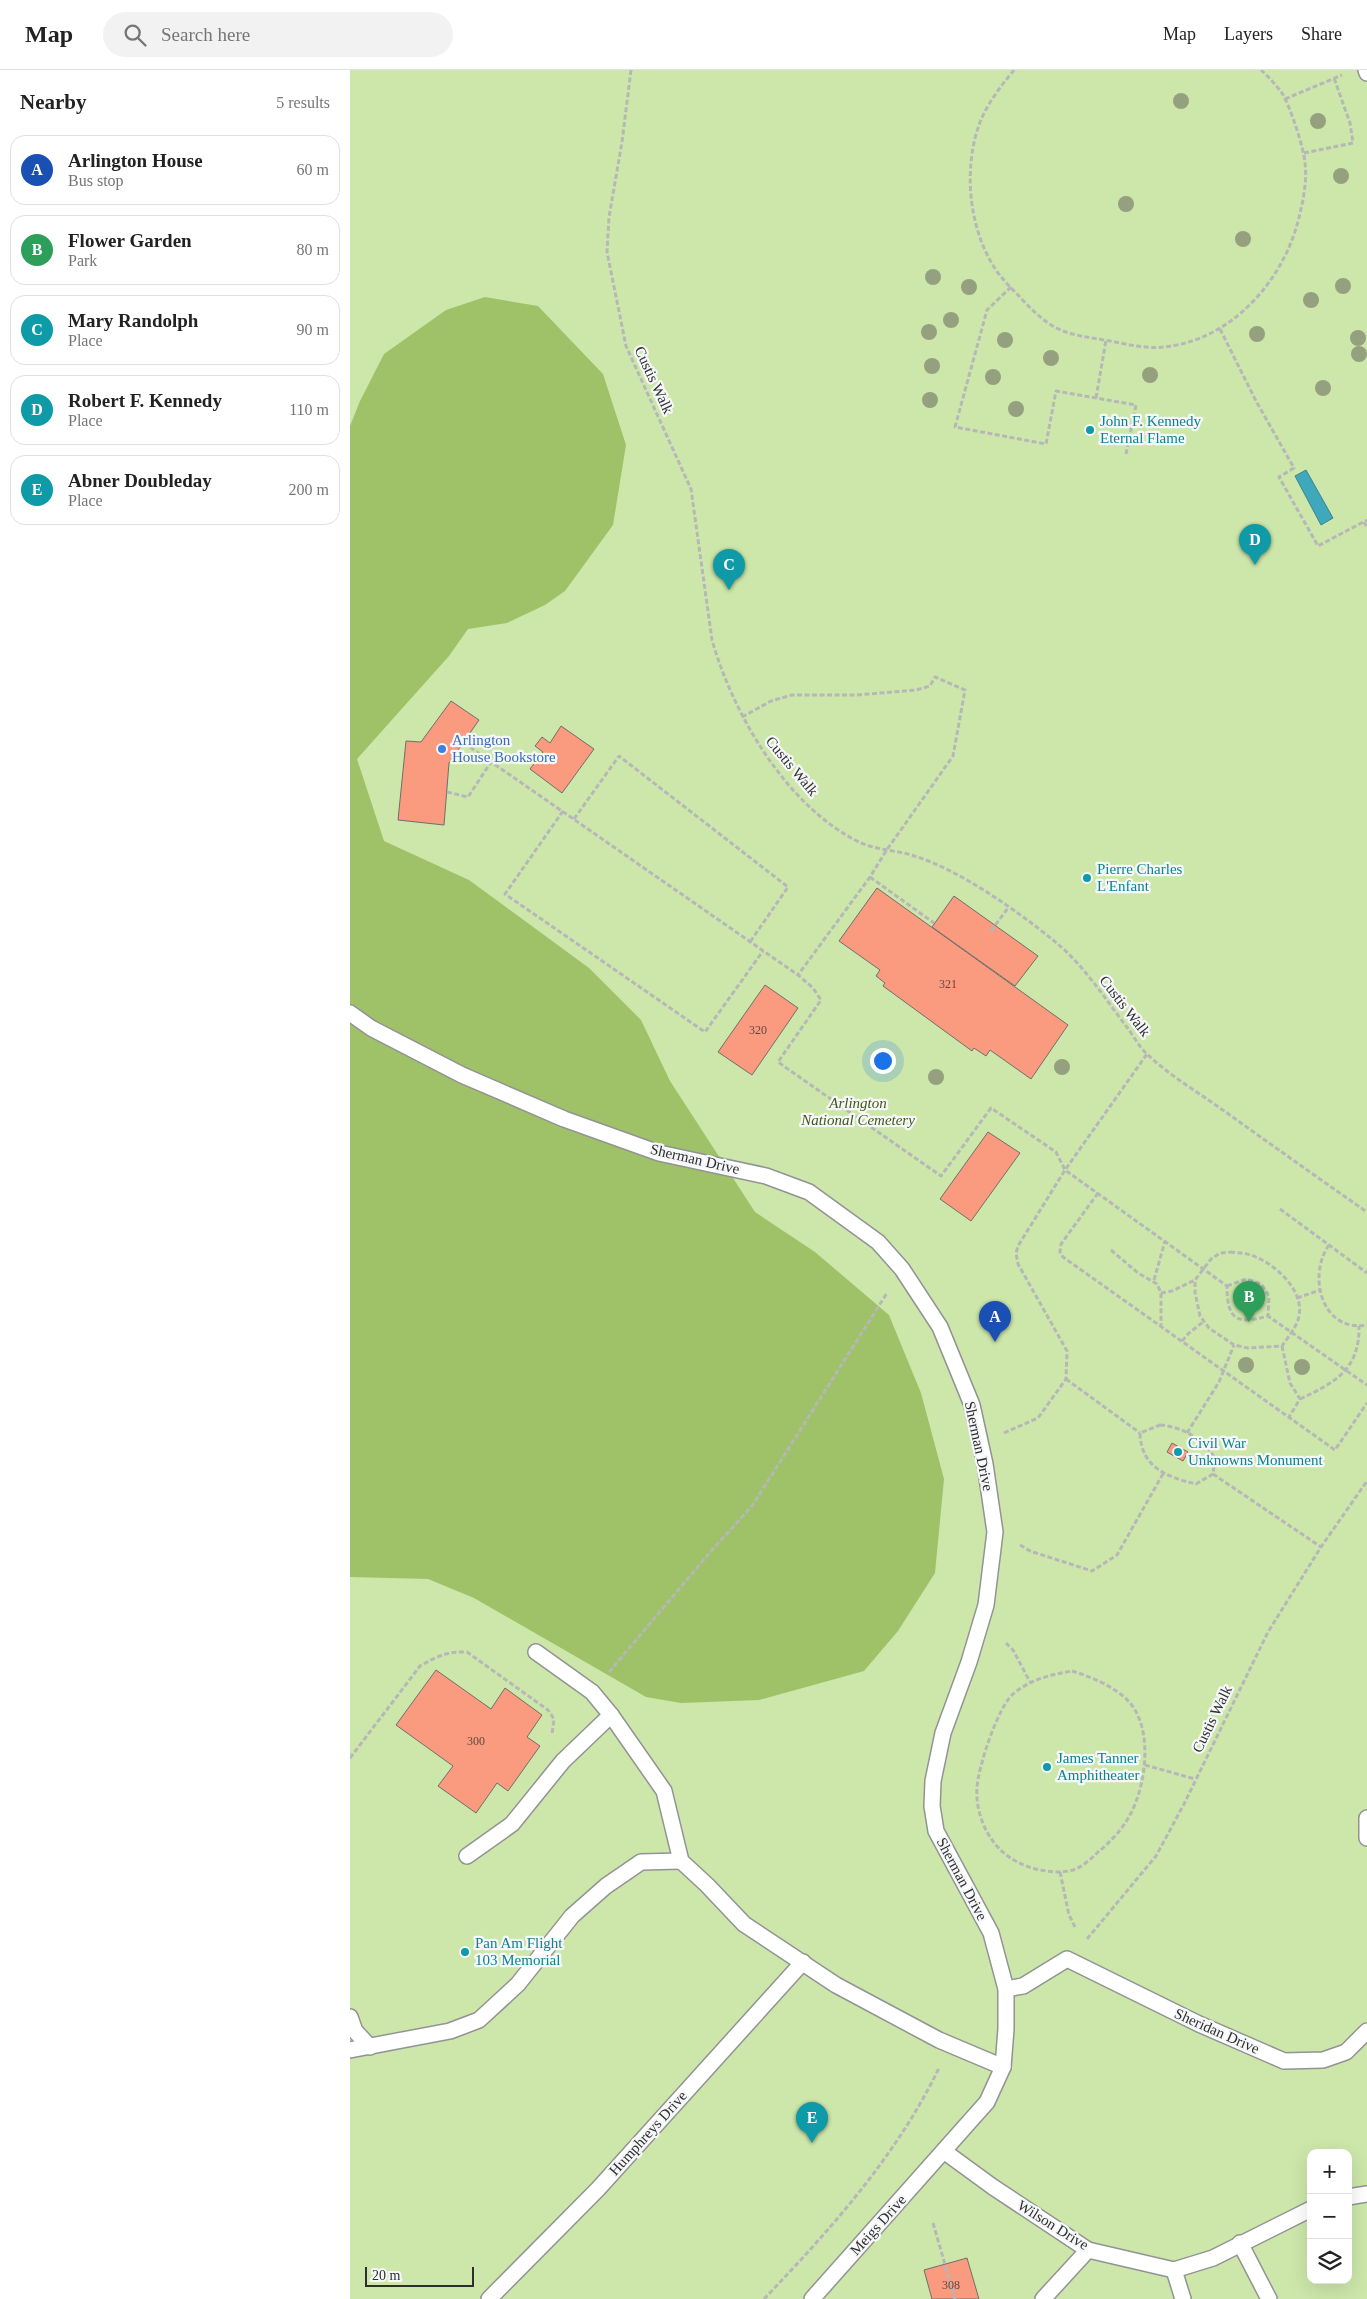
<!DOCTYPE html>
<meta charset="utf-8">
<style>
:root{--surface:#fff;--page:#f2f2f2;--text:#222;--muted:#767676;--line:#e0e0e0;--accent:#a47629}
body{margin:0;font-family:Georgia,serif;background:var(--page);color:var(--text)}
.controls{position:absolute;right:15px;bottom:15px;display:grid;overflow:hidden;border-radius:10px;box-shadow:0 5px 20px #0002}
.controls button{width:45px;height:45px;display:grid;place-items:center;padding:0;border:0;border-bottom:1px solid var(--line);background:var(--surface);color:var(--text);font:25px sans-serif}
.scale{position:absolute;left:15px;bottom:12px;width:109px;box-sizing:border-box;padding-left:5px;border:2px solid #2e2e2f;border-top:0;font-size:14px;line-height:18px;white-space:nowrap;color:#2e2e2f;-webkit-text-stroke:4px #f6f7f8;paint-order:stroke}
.you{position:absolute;left:532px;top:990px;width:18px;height:18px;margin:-12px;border:4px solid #fff;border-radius:50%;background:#1a73e8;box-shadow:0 0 0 8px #1a73e833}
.badge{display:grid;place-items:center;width:32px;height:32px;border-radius:50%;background:var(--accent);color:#fff;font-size:16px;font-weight:700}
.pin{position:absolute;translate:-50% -41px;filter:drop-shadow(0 1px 2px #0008)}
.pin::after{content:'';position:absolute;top:26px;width:18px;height:15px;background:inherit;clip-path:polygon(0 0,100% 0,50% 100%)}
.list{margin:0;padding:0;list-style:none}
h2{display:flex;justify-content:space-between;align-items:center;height:65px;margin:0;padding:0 20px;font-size:21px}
h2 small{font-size:16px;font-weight:400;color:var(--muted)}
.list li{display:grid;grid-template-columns:32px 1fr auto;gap:15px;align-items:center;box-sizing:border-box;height:70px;margin:0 10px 10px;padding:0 10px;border:1px solid var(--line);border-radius:15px}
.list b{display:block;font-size:19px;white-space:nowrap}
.list p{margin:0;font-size:16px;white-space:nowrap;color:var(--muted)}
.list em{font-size:16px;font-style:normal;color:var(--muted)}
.icon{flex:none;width:28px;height:28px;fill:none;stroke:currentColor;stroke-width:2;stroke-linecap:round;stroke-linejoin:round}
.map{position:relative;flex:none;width:1017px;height:2229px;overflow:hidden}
header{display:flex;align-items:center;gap:30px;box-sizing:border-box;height:70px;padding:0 25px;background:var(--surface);border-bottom:1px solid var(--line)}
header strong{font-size:24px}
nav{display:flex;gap:28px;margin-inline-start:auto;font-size:18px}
.search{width:350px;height:45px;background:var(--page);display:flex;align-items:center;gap:12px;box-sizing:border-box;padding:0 18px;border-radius:28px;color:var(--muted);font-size:19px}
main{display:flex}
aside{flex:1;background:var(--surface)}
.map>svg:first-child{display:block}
</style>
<header>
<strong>Map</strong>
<div class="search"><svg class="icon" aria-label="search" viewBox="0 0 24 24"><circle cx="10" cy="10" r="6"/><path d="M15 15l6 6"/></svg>Search here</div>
<nav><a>Map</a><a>Layers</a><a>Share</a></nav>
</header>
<main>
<aside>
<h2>Nearby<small>5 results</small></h2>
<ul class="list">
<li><span class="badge" style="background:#1a4fb4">A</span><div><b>Arlington House</b><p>Bus stop</p></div><em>60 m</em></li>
<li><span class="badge" style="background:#2e9e5b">B</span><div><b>Flower Garden</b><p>Park</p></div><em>80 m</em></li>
<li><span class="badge" style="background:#0f9aa8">C</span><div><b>Mary Randolph</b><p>Place</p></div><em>90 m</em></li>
<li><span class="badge" style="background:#0f9aa8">D</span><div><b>Robert F. Kennedy</b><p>Place</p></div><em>110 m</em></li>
<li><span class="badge" style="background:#0f9aa8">E</span><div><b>Abner Doubleday</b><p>Place</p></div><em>200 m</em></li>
</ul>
</aside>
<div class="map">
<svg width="1017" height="2229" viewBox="0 0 1017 2229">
<rect width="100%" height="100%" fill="#f6f7f8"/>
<!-- green -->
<path fill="#cde7aa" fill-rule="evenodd" d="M 0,0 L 1017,0 L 1017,2229 L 0,2229 ZM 961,2083 L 998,2083 L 998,2210 L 961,2210 Z"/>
<!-- forest -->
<path fill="#9fc269" d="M 135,227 L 188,236 L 253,304 L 276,375 L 263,455 L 215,521 L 195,535 L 157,553 L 118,559 L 99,586 L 7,689 L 34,771 L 119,810 L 239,898 L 291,950 L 320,1011 L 405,1142 L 465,1182 L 539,1245 L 571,1323 L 594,1409 L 585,1503 L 548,1561 L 514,1601 L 409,1630 L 331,1633 L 296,1627 L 124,1528 L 78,1509 L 0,1507 L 0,356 L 10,331 L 34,284 L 96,240 Z"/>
<!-- water -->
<path fill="#3fa8bb" stroke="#3a8391" d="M 956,400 L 983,448 L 971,455 L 945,406 Z"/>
<!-- building -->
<g fill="#fa9a7e" stroke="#6f6e6d">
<path d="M 101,631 L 129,650 L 99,693 L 94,755 L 48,750 L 56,671 L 71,672 Z"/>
<path d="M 211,656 L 244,679 L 212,723 L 180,699 L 193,682 L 185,676 L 192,667 L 200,673 Z"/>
<path d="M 527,818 L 718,955 L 681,1009 L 640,980 L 636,986 L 624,978 L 622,981 L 533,916 L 535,913 L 526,906 L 530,900 L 489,871 Z"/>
<path d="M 604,826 L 688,886 L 665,916 L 582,857 Z"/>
<path d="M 415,915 L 448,938 L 402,1005 L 368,982 Z"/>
<path d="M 638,1062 L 670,1083 L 621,1151 L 590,1129 Z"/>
<path d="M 822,1373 L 838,1382 L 833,1391 L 817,1382 Z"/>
<path d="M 86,1600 L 141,1639 L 155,1618 L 192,1645 L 177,1667 L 190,1676 L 158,1721 L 147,1713 L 126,1743 L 88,1716 L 103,1696 L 46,1655 Z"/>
<path d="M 617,2188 L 629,2229 L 582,2229 L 574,2200 Z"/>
</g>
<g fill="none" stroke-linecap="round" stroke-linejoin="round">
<!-- service casing -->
<g stroke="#929394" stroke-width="18">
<g id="service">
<path d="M 1016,0 L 1017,3"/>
<path d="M 0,943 L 21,958 L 112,1005 L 214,1049 L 309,1083 L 416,1106 L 459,1122 L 528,1172 L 552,1199 L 590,1257 L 622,1335 L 635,1394 L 645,1462 L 636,1535 L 619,1592 L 593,1663 L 583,1711 L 582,1736 L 586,1761 L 641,1863 L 656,1919 L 656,1959 L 653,1997 L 637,2032 L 462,2229"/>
<path d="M 186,1582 L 242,1622 L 261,1645 L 314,1721 L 331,1791 L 357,1815 L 394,1854 L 486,1915 L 589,1970 L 653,1997"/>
<path d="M 1017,1748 L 1017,1768"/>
<path d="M 117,1786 L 162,1754 L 213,1691 L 261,1645"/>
<path d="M 656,1919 L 673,1916 L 717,1889 L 849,1954 L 934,1991 L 973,1990 L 996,1982 L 1017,1961"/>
<path d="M 0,1947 L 5,1961 L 20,1977"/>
<path d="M 0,1980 L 100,1961 L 129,1950 L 168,1914 L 222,1846 L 256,1816 L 291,1792 L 331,1791"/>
<path d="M 595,2082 L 643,2117 L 738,2180 L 824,2200 L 863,2188 L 961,2139"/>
<path d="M 998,2127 L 1017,2124"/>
<path d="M 890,2173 L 919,2229"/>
<path d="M 824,2200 L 833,2229"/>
<path d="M 139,2229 L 248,2119 L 453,1892"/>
<path d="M 693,2229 L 738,2180"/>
</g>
</g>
<!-- path -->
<g stroke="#b6b7b8" stroke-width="3" stroke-dasharray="5 2.5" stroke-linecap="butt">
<path d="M 281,0 L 272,72 L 259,147 L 257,182 L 276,276 L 341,419 L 362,570 C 383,644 437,737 509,772 C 526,780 544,780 561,785 C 607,798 666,840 703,870 C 732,893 754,927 776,956 C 783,965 789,977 798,985 C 819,1005 846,1021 870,1038 C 919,1073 968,1108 1017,1142"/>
<path d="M 664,0 C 651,16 636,35 629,55 C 613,100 619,160 646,200 C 653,210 661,218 669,226 C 679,237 689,247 701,255 C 719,266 739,267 760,271 C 780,275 801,280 821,276 C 887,266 937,205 950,143 C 954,127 957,109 955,93 C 954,78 940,36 932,23 C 926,15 919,7 911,0"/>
<path d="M 935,29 L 992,5"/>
<path d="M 954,83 L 1003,73 L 1000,53 L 984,8"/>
<path d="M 661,217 L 637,240 L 605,357 L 696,374 L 706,321 L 786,335 L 776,384"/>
<path d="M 870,259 L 906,331 L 944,398 L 929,407 L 968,476 L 1017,450"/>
<path d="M 746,328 L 756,270"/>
<path d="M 1014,452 L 1017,457"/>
<path d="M 392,647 L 421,631 L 442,625 L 507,625 L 566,620 L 580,616 L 585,607 L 615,620 L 603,686 L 536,781 L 520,807 L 448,905"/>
<path d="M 114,673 L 448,905 L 463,918 L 471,930 L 428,992 L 435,997 L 591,1106 L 641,1038 L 706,1082 L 715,1100 L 877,1216 C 877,1250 887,1255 918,1246 L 1017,1315"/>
<path d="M 97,722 L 118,727 L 141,692"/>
<path d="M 213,741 L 155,824 L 355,962 L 413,881"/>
<path d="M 224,749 L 269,686 L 438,817 L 400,872"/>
<path d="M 520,807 L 584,853"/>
<path d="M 641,861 L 658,838"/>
<path d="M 748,1123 L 711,1174 L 710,1182 L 713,1187 L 985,1380 L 1017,1333"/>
<path d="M 930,1139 L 1017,1203"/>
<path d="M 979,1175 C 957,1206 972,1263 1017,1255"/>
<path d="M 761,1180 L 788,1203 L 807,1214 L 811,1223 L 811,1255"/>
<path d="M 880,1182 C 889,1183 898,1183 906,1187 C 927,1196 954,1221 949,1246 C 947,1257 938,1267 932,1276 L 898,1278 L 884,1275 L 859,1258 L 850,1246 L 845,1222 L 845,1210 L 861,1189 L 870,1183 Z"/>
<path d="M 804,1210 L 815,1171"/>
<path d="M 877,1216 L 896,1209 L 911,1214 L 919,1226 L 918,1246"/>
<path d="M 811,1223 L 822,1221 L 845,1210"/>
<path d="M 947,1228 L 970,1220"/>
<path d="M 832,1271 L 839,1263 L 853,1252"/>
<path d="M 932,1276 L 940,1313 L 950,1329 L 939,1347"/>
<path d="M 716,1309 L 790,1363"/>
<path d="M 950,1329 C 984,1313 1010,1300 1009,1256"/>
<path d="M 810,1355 C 833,1357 853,1369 865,1388 L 863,1404 L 846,1414 C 816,1407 791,1397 790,1363 Z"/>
<path d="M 654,1363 L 688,1348 L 716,1309 L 717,1281 L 668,1194 L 666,1183 L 668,1176 L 715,1100 L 797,984"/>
<path d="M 837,1363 L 869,1312 L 884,1275"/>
<path d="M 863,1404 L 971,1477"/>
<path d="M 670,1475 L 680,1481 L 742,1501 L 767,1485 L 814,1402"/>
<path d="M 656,1573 L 663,1580 L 680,1612"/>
<path d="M 722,1601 C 742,1607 774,1620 785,1640 C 802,1669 795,1717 780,1745 C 772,1760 760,1772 748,1782 C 741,1789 732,1797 723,1800 C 709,1804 692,1801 679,1797 C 659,1790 644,1777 635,1758 C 629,1745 626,1731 627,1718 C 628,1697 648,1637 663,1624 C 681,1609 700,1605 722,1601 Z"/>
<path d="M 259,1602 L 362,1480 L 402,1436 L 537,1223"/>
<path d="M 0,1688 L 70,1596 C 85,1587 98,1581 117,1582 L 198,1640 L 204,1649 L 202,1664"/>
<path d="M 795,1695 L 845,1709"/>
<path d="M 710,1802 L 719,1845 L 725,1857"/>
<path d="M 737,1869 L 806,1786 L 834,1734 L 918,1562 L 971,1477 L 1017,1411"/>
<path d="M 583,2153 L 605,2229"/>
<path d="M 414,2229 C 481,2159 547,2085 589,1998"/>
</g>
<!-- service -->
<use href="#service" stroke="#fff" stroke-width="15"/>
</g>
<!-- trees -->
<g fill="#94a07e">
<circle cx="831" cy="31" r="8"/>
<circle cx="968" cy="51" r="8"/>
<circle cx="991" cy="106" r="8"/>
<circle cx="776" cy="134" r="8"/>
<circle cx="893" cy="169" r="8"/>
<circle cx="583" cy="207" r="8"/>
<circle cx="993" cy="216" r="8"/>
<circle cx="619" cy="217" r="8"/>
<circle cx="961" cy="230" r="8"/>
<circle cx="601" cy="250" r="8"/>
<circle cx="579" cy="262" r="8"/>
<circle cx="907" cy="264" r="8"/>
<circle cx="1008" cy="268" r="8"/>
<circle cx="655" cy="270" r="8"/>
<circle cx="1009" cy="284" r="8"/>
<circle cx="701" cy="288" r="8"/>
<circle cx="582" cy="296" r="8"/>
<circle cx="800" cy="305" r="8"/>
<circle cx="643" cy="307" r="8"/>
<circle cx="973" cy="318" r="8"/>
<circle cx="580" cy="330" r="8"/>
<circle cx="666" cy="339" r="8"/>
<circle cx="712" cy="997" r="8"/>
<circle cx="586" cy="1007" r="8"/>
<circle cx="896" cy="1295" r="8"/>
<circle cx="952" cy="1297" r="8"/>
</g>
<!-- markers -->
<g fill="#0f9aa8" stroke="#f6f7f8" stroke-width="2">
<circle cx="740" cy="360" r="5"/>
<circle cx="737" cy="808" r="5"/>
<circle cx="828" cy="1382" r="5"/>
<circle cx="697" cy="1697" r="5"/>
<circle cx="115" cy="1882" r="5"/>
</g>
<circle fill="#3f7fe0" stroke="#f6f7f8" stroke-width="2" cx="92" cy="679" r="5"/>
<g text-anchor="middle" stroke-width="4.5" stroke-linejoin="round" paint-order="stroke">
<!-- number labels -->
<g font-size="12" fill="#614943">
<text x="598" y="918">321</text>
<text x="408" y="964">320</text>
<text x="126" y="1675">300</text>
<text x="601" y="2219">308</text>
</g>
<!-- street labels -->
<g font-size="15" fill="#2e2e2f" stroke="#f6f7f8">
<text transform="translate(304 310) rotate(65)" y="5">Custis Walk</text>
<text transform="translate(442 696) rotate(50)" y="5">Custis Walk</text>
<text transform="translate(775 936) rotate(52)" y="5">Custis Walk</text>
<text transform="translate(345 1089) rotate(13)" y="5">Sherman Drive</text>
<text transform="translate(629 1376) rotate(78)" y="5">Sherman Drive</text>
<text transform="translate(862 1649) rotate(-64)" y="5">Custis Walk</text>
<text transform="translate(612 1809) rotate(62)" y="5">Sherman Drive</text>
<text transform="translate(867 1961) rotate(24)" y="5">Sheridan Drive</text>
<text transform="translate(298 2063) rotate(-48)" y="5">Humphreys Drive</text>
<text transform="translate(528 2155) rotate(-48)" y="5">Meigs Drive</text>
<text transform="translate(703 2155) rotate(32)" y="5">Wilson Drive</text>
</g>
<!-- culture labels -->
<g font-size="15" fill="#0d838f" stroke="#f6f7f8" text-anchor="start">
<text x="750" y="356">John F. Kennedy<tspan x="750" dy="17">Eternal Flame</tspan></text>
<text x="747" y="804">Pierre Charles<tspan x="747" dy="17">L'Enfant</tspan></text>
<text x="838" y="1378">Civil War<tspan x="838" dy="17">Unknowns Monument</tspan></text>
<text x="707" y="1693">James Tanner<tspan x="707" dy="17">Amphitheater</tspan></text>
<text x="125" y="1878">Pan Am Flight<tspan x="125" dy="17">103 Memorial</tspan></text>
</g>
<!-- shop labels -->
<g font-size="15" fill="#366cbe" stroke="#f6f7f8" text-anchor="start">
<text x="102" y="675">Arlington<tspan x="102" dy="17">House Bookstore</tspan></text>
</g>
<!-- park labels -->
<g font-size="15" font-style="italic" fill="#43591b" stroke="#f6f7f8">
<text x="508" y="1038">Arlington<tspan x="508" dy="17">National Cemetery</tspan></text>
</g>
</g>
</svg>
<div class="controls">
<button>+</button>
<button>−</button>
<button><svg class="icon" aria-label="layers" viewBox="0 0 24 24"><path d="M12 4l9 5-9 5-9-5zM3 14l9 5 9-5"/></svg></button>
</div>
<div class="scale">20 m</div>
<div class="you"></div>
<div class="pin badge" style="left:645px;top:1272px;background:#1a4fb4">A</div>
<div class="pin badge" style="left:899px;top:1252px;background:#2e9e5b">B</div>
<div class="pin badge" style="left:379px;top:520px;background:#0f9aa8">C</div>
<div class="pin badge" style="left:905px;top:495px;background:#0f9aa8">D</div>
<div class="pin badge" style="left:462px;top:2073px;background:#0f9aa8">E</div>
</div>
</main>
